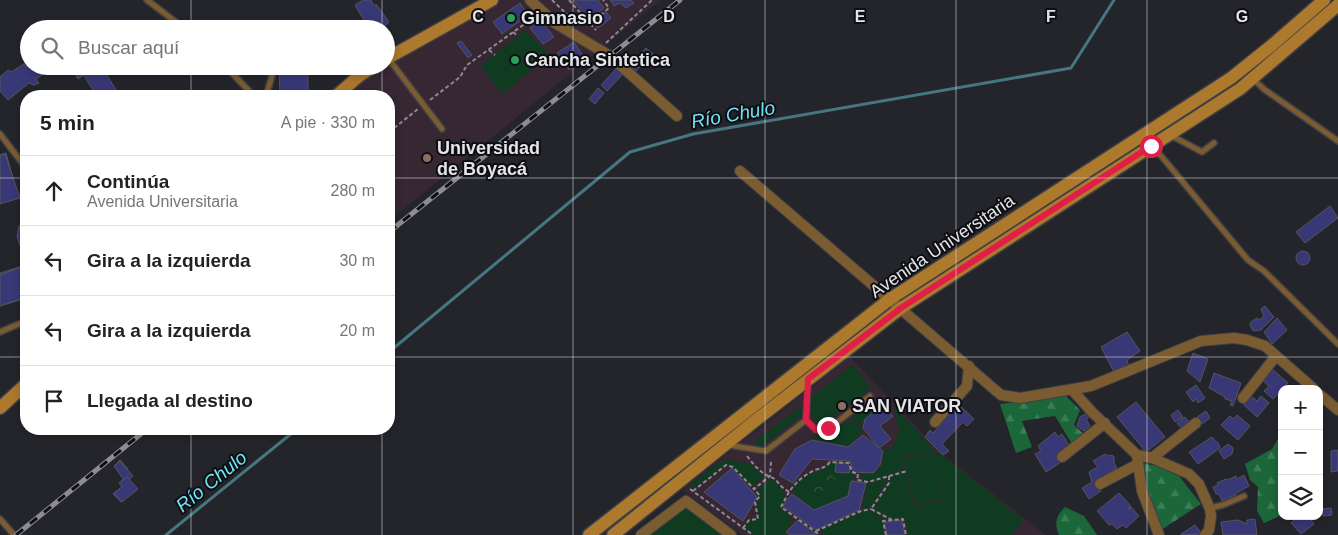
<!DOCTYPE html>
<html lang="es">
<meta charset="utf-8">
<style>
:root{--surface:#fff;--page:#f6f6f6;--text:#222;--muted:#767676;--line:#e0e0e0}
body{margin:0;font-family:Helvetica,sans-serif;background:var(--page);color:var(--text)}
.controls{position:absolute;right:15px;bottom:15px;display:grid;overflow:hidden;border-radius:10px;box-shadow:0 2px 8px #0003}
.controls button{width:45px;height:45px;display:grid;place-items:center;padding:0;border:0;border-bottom:1px solid var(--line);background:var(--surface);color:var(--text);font:25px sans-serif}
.stop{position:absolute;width:15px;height:15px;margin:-11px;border:4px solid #e11d48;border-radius:50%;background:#fff}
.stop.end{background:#e11d48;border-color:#fff;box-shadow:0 1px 5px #0008}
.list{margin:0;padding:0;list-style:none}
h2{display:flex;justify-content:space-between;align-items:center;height:65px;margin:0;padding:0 20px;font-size:21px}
h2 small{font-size:16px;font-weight:400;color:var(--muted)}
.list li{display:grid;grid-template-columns:32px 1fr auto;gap:15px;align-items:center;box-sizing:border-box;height:70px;padding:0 20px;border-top:1px solid var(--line)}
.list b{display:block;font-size:19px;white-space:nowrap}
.list p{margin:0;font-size:16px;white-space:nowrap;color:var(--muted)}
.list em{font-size:16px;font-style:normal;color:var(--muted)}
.icon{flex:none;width:28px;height:28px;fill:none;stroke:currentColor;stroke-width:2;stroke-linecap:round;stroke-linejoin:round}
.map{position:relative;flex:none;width:1338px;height:535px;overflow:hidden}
.search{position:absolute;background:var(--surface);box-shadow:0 2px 8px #0003;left:20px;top:20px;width:375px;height:55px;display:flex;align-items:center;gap:12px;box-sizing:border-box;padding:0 18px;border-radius:28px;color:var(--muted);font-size:19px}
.panel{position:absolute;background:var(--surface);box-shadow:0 2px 8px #0003;left:20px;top:90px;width:375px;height:345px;border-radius:20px}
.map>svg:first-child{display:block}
</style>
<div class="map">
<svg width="1338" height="535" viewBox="0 0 1338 535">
<defs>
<pattern id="forest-firs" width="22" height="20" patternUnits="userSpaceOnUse" patternTransform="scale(1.25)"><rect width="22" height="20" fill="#1c673a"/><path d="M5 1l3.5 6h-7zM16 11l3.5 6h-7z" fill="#3d7d56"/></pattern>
<pattern id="park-crowns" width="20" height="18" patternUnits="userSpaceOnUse" patternTransform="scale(1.25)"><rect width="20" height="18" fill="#0f3c21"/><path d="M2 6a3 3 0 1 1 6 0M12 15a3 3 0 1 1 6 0" fill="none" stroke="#325841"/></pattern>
</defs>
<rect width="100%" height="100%" fill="#24242b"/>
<!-- education -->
<g fill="#362732">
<path d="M 496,0 L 661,0 L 389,221 L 389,96 L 341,96 L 361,78 L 381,66 L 386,66 L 386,63 Z"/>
<path d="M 850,357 L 943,455 L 1046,535 L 742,535 L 682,490 Z"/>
</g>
<!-- grass -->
<g fill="#0f3c21">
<path d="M 525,30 L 549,55 L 502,94 L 481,66 Z"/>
<path d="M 852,365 L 870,385 L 868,391 L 827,422 L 818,423 L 811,416 L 813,396 Z"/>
<path d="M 870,402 L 878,409 L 865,419 L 863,424 L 849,420 Z"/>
<path d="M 894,406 L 929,444 L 934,452 L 903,457 L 905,470 L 868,481 L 861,480 L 862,474 L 874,474 L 883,464 L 884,450 L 892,449 L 899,431 Z"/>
<path d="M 800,407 L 802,408 L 802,415 L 762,446 L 755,447 L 755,441 Z"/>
<path d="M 847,421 L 862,426 L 860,435 L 848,446 L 810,439 L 821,432 L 831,433 Z"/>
<path d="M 937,452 L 1024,520 L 1011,535 L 908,535 L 905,518 L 892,519 L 873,508 L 890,484 L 891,477 L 906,472 L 914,507 L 945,500 L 934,454 Z"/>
<path d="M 933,453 L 944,499 L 915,505 L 904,459 Z"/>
<path d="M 732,460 L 750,464 L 755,469 L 766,477 L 752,486 L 733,466 L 726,464 L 693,489 L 689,486 L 721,461 Z"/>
<path d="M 830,463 L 835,463 L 835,472 L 850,474 L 851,471 L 855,474 L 852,480 L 850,482 L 847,496 L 814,509 L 793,492 C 800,471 822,476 830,463 Z"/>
<path d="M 887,477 L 887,482 L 870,508 L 862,509 L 867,484 Z"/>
<path d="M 771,479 C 779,481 783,491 785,498 L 780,507 L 790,514 L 788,517 L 793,521 L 785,532 L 786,533 L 785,535 L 754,535 L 744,528 L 749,521 L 759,519 L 757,502 L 761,496 L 757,490 Z"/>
<path d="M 686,506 L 725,535 L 651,535 L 649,534 Z"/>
<path d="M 871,510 L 887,519 L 882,520 L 884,535 L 824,535 L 820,531 L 861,512 Z"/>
</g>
<!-- forest -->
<g fill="url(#forest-firs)">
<path d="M 1065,395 L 1080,410 L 1074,425 L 1086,436 L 1072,444 L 1055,416 L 1022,421 L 1032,447 L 1016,453 L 1000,404 Z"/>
<path d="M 1282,432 L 1282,515 L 1264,523 L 1257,511 L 1258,487 L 1250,480 L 1245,464 L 1272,449 Z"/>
<path d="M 1143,463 L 1157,466 L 1179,476 L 1201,504 L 1161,530 L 1146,492 Z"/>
<path d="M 1065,507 L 1084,516 L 1097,535 L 1059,535 C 1054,523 1056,516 1065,507 Z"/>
</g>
<!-- park -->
<path fill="url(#park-crowns)" d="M 830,475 L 834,477 L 836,482 L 832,486 L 816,494 L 811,490 L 812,485 Z"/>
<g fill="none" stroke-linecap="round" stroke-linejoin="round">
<!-- stream -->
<g stroke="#46767f" stroke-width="3">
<path d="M 389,352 L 630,152 L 693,134 L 1071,68 L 1114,0"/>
<path d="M 166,535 L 297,429"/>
</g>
</g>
<!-- building -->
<g fill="#393876" stroke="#53545b">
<path d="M 363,0 L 371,0 L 374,6 L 376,4 L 389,22 L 381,29 L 369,29 L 355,5 Z"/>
<path d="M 573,0 L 598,0 L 604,8 L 589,20 Z"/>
<path d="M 610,0 L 631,0 L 634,3 L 626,8 L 620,3 L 614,6 Z"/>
<path d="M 520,3 L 528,15 L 502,34 L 493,22 Z"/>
<path d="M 606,12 L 611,18 L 598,28 L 594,23 Z"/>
<path d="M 540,20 L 554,37 L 543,44 L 530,28 Z"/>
<rect x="279" y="26" width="30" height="3"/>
<path d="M 461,41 L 472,55 L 468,58 L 457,43 Z"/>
<path d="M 574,42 L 585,59 L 569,70 L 557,53 Z"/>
<path d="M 646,48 L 653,54 L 636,71 L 629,64 Z"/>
<path d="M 24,64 L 26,66 L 29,65 L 36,66 L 42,75 L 36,79 L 39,83 L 34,85 L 29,83 L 8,100 L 0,91 L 0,77 L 8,70 L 11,72 Z"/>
<path d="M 71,66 L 84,66 L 88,72 L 78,79 Z"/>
<path d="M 71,66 L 83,66 L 87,73 L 78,78 Z"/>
<path d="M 85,66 L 101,66 L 120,96 L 97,96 L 84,76 L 89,72 Z"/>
<path d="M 279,66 L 308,66 L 308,96 L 280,96 Z"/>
<path d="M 616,69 L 622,75 L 607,91 L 601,85 Z"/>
<path d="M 598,88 L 604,93 L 595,104 L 589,99 Z"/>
<path d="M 6,153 L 18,197 L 0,202 L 0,155 Z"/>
<path d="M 5,154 L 20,198 L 0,204 L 0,155 Z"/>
<path d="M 1330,206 L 1338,218 L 1305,243 L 1296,232 Z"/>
<path d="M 26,218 L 26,251 L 20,246 L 17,236 L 19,226 Z"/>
<circle cx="1303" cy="258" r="7"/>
<path d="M 23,266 L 26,278 L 26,298 L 0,306 L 0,273 Z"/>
<path d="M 21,267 L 26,280 L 26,297 L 0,306 L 0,275 Z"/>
<path d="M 1265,306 L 1274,317 L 1261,330 L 1253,331 L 1250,325 L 1251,322 L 1257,318 L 1259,320 L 1264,316 L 1261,309 Z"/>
<path d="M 1277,318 L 1287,330 L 1272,344 L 1264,332 Z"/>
<path d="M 1127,332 L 1140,351 L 1127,360 L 1129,367 L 1114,372 L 1101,347 Z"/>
<path d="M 1193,353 L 1208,359 L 1200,382 L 1187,371 Z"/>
<path d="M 1272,369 L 1288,383 L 1273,399 L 1264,391 L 1269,386 L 1263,381 L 1264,377 Z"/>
<path d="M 1214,373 L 1241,383 L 1233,406 L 1230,405 L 1232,401 L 1225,399 L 1225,397 L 1209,388 Z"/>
<path d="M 1196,385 L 1205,398 L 1198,403 L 1196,399 L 1193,402 L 1186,392 Z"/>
<path d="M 1251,396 L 1257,401 L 1261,396 L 1269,403 L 1257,417 L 1243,404 Z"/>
<path d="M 956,402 L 974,419 L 967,426 L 963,422 L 942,444 L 949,451 L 943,455 L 925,437 L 930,430 L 933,433 L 943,422 L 940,419 Z"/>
<path d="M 1136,402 L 1165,437 L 1146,452 L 1117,417 Z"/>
<path d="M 883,405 L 893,416 L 880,426 L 891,439 L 879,448 L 863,428 L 865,419 Z"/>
<path d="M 1178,410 L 1183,417 L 1175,422 L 1171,415 Z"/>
<path d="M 1206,411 L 1210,418 L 1202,424 L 1197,417 Z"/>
<path d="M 1088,412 L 1092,415 L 1086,419 L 1090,426 L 1084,431 L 1077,426 L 1080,417 Z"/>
<path d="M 1237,415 L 1250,426 L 1238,440 L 1221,425 L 1230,416 L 1234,419 Z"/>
<path d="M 1185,417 L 1190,423 L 1182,429 L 1177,423 Z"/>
<path d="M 1055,432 L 1058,437 L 1062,434 L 1070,447 L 1058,457 L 1061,462 L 1046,472 L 1035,454 L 1041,451 L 1038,446 Z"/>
<path d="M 863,435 L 883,451 L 880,465 L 873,473 L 854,472 L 850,461 L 812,459 L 793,483 L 779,475 L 795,449 L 812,440 L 848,447 Z"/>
<path d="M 1212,437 L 1219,444 L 1220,448 L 1198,464 L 1189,452 Z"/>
<path d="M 1228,444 L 1233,448 L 1232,454 L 1224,459 L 1219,451 Z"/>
<path d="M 1338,450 L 1338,471 L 1331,472 L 1331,451 Z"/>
<path d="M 1105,454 L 1108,456 L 1112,455 L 1114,457 L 1114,463 L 1117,468 L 1095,481 L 1101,491 L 1089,499 L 1082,488 L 1092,482 L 1089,472 L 1098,467 L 1093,461 Z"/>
<path d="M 120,460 L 128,469 L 122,475 L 114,466 Z"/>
<path d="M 120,461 L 133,476 L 128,481 L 137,489 L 121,502 L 113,494 L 123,486 L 120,483 L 123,479 L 114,466 Z"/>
<path d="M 836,463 L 848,463 L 850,470 L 849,473 L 835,472 Z"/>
<path d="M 732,468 L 757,497 L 743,521 L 704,492 Z"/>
<path d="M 1244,475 L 1249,486 L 1235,494 L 1235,495 L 1222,501 L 1219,494 L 1216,494 L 1213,487 L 1218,485 L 1217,483 L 1226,479 L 1228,480 L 1236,476 L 1237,479 Z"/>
<path d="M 127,477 L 138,489 L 122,502 L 114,493 L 122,487 L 119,483 Z"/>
<path d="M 851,481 L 866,483 L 859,510 L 816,530 L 783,506 L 792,494 L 814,510 L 848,496 Z"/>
<path d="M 1119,493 L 1131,506 L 1127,510 L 1131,507 L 1139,516 L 1126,528 L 1123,525 L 1117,529 L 1112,524 L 1109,525 L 1097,511 Z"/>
<path d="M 1331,508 L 1332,515 L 1323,516 L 1322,509 Z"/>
<path d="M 1299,516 L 1308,516 L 1314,524 L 1301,534 L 1291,523 Z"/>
<path d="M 1255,519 L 1257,535 L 1223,535 L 1221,522 L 1238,520 L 1247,524 L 1247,520 Z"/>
<path d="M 798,520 L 817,535 L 790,535 L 786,532 Z"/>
<path d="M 902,520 L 905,535 L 887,535 L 884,522 Z"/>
<path d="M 1195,525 L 1202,534 L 1181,535 L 1181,534 Z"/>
</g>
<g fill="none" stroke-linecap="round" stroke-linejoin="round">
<!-- lane casing -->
<g stroke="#3f3f46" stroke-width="8">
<g id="lane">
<path d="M 147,0 L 185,29"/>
<path d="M 386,44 L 394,54"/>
<path d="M 388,58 L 442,129"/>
<path d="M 225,66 L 254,96"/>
<path d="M 232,73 L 239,66"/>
<path d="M 1253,79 L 1265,90 L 1338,141"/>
<path d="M 266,96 L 272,76"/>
<path d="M 0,134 L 26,168"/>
<path d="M 1172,136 L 1202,152 L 1214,143"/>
<path d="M 1151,146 L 1162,157 L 1248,260 L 1264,271 L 1338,344"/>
<path d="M 0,332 L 26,321"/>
<path d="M 806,420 L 816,430 L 828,428 L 835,424 L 870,396"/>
<path d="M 728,445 L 766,451 L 806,420 L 808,382"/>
<path d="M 1210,508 L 1223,505 L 1244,496"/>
<path d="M 0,519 L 14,535"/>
</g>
</g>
<!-- street casing -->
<g stroke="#3f3f46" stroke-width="12">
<g id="street">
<path d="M 530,0 L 555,23 L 610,56 L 677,116"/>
<path d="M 740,171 L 1001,395 L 1020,398 L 1091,386 L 1201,341 L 1234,338 L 1247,340 L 1265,346 L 1314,389"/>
<path d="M 1073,391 L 1093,413 L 1137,455 L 1152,458 L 1189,474 L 1199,484 L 1210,509 L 1211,516 L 1209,530 L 1205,535"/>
<path d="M 1319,394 L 1338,410"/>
<path d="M 1243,398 L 1276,356"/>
<path d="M 935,422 L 967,386 L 969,366"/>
<path d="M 1137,455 L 1142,491 L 1159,535"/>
<path d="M 1062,457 L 1105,423"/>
<path d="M 1152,458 L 1196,423"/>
<path d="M 1100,484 L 1138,464"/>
<path d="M 641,535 L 686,501 L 731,535"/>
</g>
</g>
<!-- secondary casing -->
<g stroke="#3f3f46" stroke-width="15">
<g id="secondary">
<path d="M 386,59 L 492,0"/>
<path d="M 336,96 L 359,76 L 374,66"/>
<path d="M 0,408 L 26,384"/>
<path d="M 589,535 L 890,299 L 1231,78 L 1271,46 L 1324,0"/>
<path d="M 613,535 L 756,420 L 901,308 L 1240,89 L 1338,5"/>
</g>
</g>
<!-- path -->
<g stroke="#8a8a90" stroke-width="2" stroke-dasharray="4 2.5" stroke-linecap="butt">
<path d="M 552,0 L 577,24"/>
<path d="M 569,0 L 590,24 L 609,8 L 603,0"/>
<path d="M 590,24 L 596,30"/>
<path d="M 513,32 L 518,36"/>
<path d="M 606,43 L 652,0"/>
<path d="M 489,50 L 495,55"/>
<path d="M 430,100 L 460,77 L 467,65 L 533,18"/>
<path d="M 389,132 L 418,109"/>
<path d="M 747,456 L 755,466 L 764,474 L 775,479 L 782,487 L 789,492 C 796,482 804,475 815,470 C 821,468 825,468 830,462 L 849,463 L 852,472 L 858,474 L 857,480 L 868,482 L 907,471"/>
<path d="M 889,476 L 889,483 L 871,509 L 892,520"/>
<path d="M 690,489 L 753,535"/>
<path d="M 693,491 L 726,465 L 733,467 L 754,489 L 770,476 L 771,461"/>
<path d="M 789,492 L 781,507 L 820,535"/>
<path d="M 743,528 L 749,520 L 758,519 L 755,502 L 760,496 L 754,489"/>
<path d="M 816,531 L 861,511 L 871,509"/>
<path d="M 886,535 L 883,521 L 903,519 L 906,535"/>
</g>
<!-- lane -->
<use href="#lane" stroke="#7b5b30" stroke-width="5"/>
<!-- street -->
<use href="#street" stroke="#7b5b30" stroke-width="10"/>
<!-- secondary -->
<use href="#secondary" stroke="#ac792d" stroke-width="12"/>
<!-- rail casing -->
<g stroke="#8c8c92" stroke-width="5">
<g id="rail">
<path d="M 389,232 L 680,0"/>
<path d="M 16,535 L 147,429"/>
</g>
</g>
<!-- rail -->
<use href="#rail" stroke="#0d0e11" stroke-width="3" stroke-dasharray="9" stroke-linecap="butt"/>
</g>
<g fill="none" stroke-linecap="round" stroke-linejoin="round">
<!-- route -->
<path stroke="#e11d48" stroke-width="6" d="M 828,428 L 816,430 L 806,420 L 808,379 L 901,308 L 1151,146"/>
</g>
<!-- grid -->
<path fill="none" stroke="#e4e4e9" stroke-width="1" stroke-opacity="0.55" d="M 191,0 L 191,29M 382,0 L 382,29M 573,0 L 573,535M 765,0 L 765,535M 956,0 L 956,535M 1147,0 L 1147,535M 191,66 L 191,96M 382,66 L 382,96M 0,178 L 26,178M 389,178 L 1338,178M 0,357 L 26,357M 389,357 L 1338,357M 191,429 L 191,535M 382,429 L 382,535"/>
<!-- markers -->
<g fill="#2e9e5b" stroke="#0d0e11" stroke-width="2">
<circle cx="511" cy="18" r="5"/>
<circle cx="515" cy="60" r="5"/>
</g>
<g fill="#8d6e63" stroke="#0d0e11" stroke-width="2">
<circle cx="427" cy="158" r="5"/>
<circle cx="842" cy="406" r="5"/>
</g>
<g text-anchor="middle" stroke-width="4" stroke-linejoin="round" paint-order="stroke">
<!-- poi labels -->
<g font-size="18" font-weight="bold" fill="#e4e4e9" stroke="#0d0e11" text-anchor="start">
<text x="521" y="24">Gimnasio</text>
<text x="525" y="66">Cancha Sintetica</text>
<text x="437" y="154">Universidad<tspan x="437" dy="21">de Boyacá</tspan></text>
<text x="852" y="412">SAN VIATOR</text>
</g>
<!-- street labels -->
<g font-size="18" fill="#e4e4e9" stroke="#0d0e11">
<text transform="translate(942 246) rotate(-34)" y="6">Avenida Universitaria</text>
</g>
<!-- water labels -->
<g font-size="19" font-style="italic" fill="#71e2f7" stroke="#0d0e11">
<text transform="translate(733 114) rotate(-10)" y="7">Río Chulo</text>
<text transform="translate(211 481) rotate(-39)" y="7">Río Chulo</text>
</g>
</g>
<g font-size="16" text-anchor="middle" font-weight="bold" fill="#e4e4e9" stroke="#0d0e11" stroke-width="4" stroke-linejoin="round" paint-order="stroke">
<text x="478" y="22">C</text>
<text x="669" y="22">D</text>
<text x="860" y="22">E</text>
<text x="1051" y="22">F</text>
<text x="1242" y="22">G</text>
</g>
</svg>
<div class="controls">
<button>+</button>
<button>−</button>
<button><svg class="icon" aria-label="layers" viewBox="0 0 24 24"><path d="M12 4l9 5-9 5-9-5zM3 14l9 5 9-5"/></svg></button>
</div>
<div class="stop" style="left:1151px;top:146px"></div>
<div class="stop end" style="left:828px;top:428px"></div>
<div class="search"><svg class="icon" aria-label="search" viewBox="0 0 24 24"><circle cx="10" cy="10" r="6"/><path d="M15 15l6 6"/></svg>Buscar aquí</div>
<section class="panel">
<h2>5 min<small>A pie · 330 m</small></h2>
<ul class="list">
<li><svg class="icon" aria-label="ahead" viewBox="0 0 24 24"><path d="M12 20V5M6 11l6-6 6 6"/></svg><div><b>Continúa</b><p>Avenida Universitaria</p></div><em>280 m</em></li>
<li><svg class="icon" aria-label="left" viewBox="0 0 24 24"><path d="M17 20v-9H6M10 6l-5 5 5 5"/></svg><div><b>Gira a la izquierda</b></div><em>30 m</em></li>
<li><svg class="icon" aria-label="left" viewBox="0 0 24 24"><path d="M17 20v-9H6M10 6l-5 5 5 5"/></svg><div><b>Gira a la izquierda</b></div><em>20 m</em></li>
<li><svg class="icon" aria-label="arrive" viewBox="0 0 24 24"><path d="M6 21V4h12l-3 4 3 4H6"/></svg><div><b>Llegada al destino</b></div></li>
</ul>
</section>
</div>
